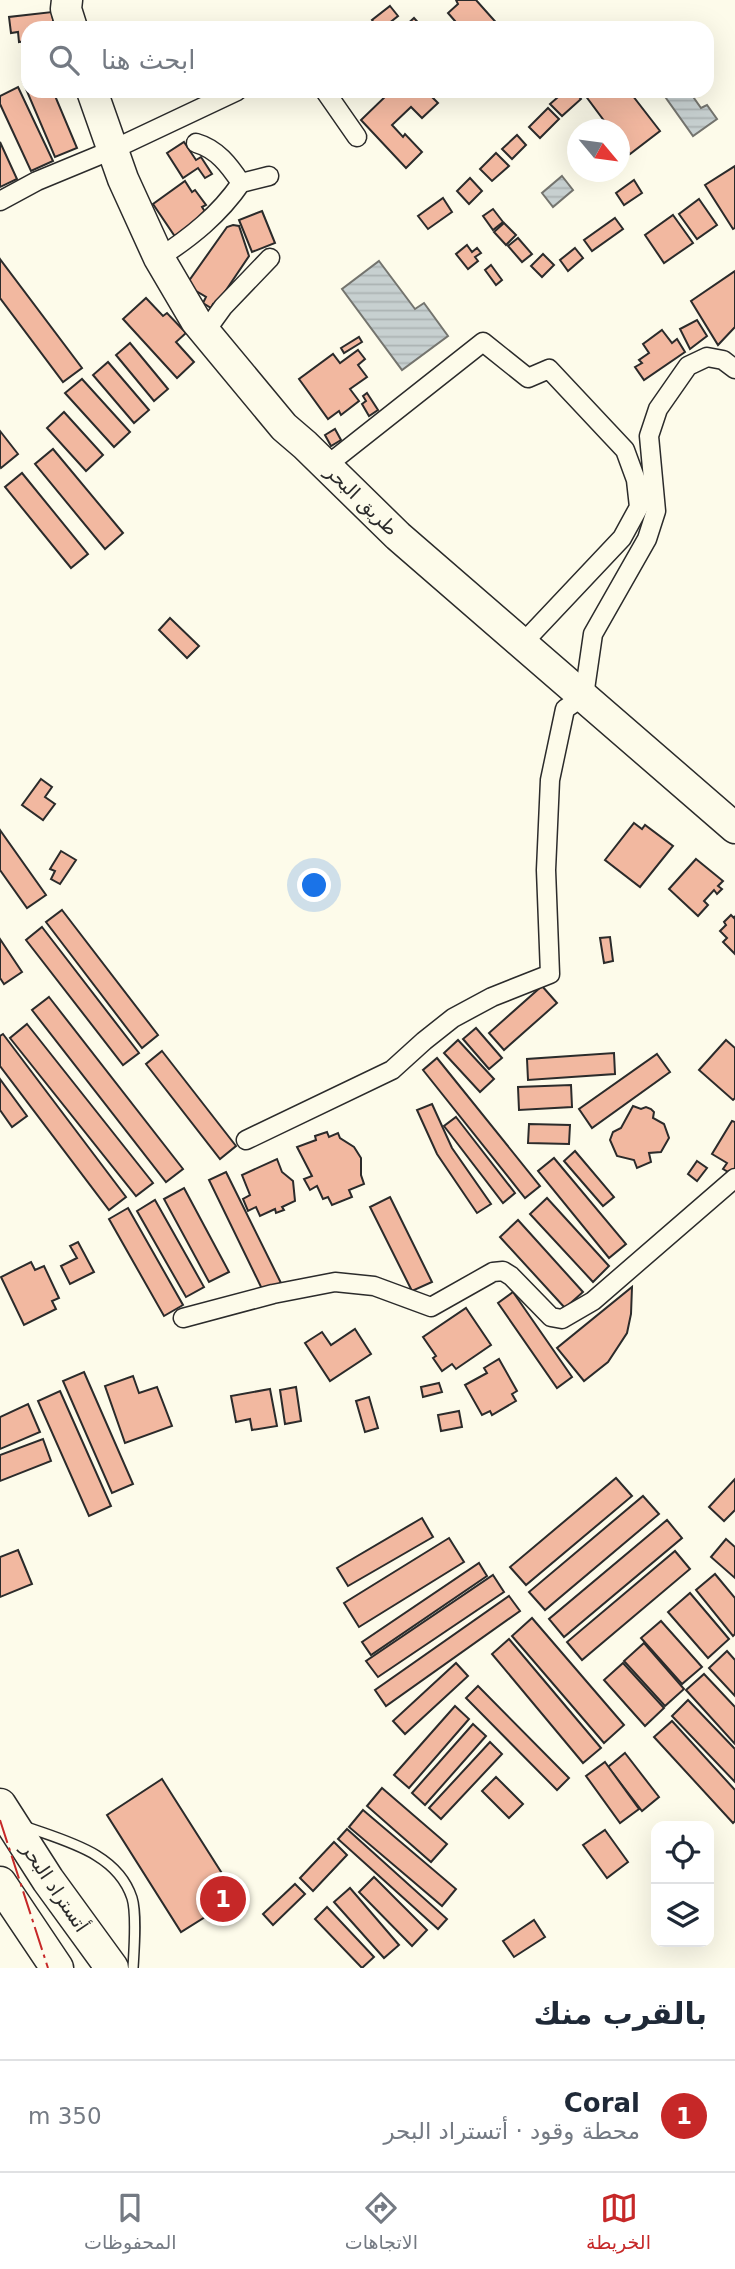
<!DOCTYPE html>
<html lang="ar">
<meta charset="utf-8">
<style>
:root{--surface:#fff;--page:#f6f6f7;--text:#1f2937;--muted:#747a83;--line:#e0e1e3;--accent:#c62828}
body{margin:0;font-family:"DejaVu Sans",Vazirmatn,sans-serif;background:var(--page);color:var(--text);direction:rtl}
.controls{position:absolute;right:21px;bottom:21px;display:grid;overflow:hidden;border-radius:14px;box-shadow:0 7px 28px #0002}
.controls button{width:63px;height:63px;display:grid;place-items:center;padding:0;border:0;border-bottom:2px solid var(--line);background:var(--surface);color:var(--text);font:35px sans-serif}
.compass{position:absolute;left:567px;top:119px;width:63px;height:63px;border-radius:50%;background:var(--surface);box-shadow:0 7px 28px #0002;rotate:119deg}
.you{position:absolute;left:315px;top:886px;width:24px;height:24px;margin:-18px;border:5px solid #fff;border-radius:50%;background:#1a73e8;box-shadow:0 0 0 10px #1a73e833}
.badge{display:grid;place-items:center;width:46px;height:46px;border-radius:50%;background:var(--accent);color:#fff;font-size:23px;font-weight:700}
.pin{position:absolute;translate:-50% -50%;border:4px solid #fff;box-shadow:0 2px 7px #0006}
.list{margin:0;padding:0;list-style:none}
h2{display:flex;justify-content:space-between;align-items:center;height:91px;margin:0;padding:0 28px;font-size:30px}
h2 small{font-size:23px;font-weight:400;color:var(--muted)}
.list li{display:grid;grid-template-columns:46px 1fr auto;gap:21px;align-items:center;box-sizing:border-box;height:112px;padding:0 28px;border-top:2px solid var(--line)}
.list b{display:block;font-size:26px;white-space:nowrap}
.list p{margin:0;font-size:23px;white-space:nowrap;color:var(--muted)}
.list em{font-size:23px;font-style:normal;color:var(--muted)}
.icon{flex:none;width:38px;height:38px;fill:none;stroke:currentColor;stroke-width:2;stroke-linecap:round;stroke-linejoin:round}
.map{position:relative;flex:none;width:735px;height:1968px;overflow:hidden;direction:ltr}
.search{position:absolute;background:var(--surface);box-shadow:0 7px 28px #0002;left:21px;right:21px;top:21px;height:77px;display:flex;align-items:center;gap:18px;box-sizing:border-box;padding:0 24px;border-radius:21px;color:var(--muted);font-size:26px}
.sheet{height:203px;background:var(--surface)}
nav{display:flex;justify-content:space-around;align-items:center;box-sizing:border-box;height:98px;border-top:2px solid var(--line);background:var(--surface);font-size:19px;color:var(--muted)}
nav a{display:grid;justify-items:center;gap:4px}
nav .on{color:var(--accent)}
.map>svg:first-child{display:block}
</style>
<div class="map">
<svg width="735" height="1968" viewBox="0 0 735 1968">
<defs>
<pattern id="water-rules" width="6" height="5" patternUnits="userSpaceOnUse" patternTransform="scale(1.75)"><rect width="6" height="5" fill="#c7d0d0"/><path d="M0 2.5h6" fill="none" stroke="#abb3b3"/></pattern>
</defs>
<rect width="100%" height="100%" fill="#fdfbea"/>
<!-- water -->
<g fill="url(#water-rules)" stroke="#74746e" stroke-width="2">
<path d="M 661,91 L 689,91 L 701,108 L 707,105 L 717,119 L 693,136 Z"/>
<path d="M 562,176 L 573,190 L 553,207 L 542,193 Z"/>
<path d="M 379,261 L 415,309 L 424,303 L 448,336 L 402,370 L 342,289 Z"/>
</g>
<!-- building -->
<g fill="#f2b8a0" stroke="#2b2b2b" stroke-width="2">
<path d="M 476,0 L 501,28 L 461,28 L 448,13 L 458,4 L 456,0 Z"/>
<path d="M 390,6 L 398,16 L 383,28 L 378,28 L 372,20 Z"/>
<path d="M 52,12 L 54,28 L 28,28 L 27,54 L 26,41 L 19,42 L 18,32 L 11,33 L 9,17 Z"/>
<path d="M 414,18 L 423,28 L 403,28 Z"/>
<path d="M 28,79 L 28,91 L 53,91 L 77,148 L 55,157 L 23,82 Z"/>
<path d="M 18,87 L 53,161 L 31,171 L 0,104 L 0,96 Z"/>
<path d="M 391,91 L 433,91 L 429,94 L 438,103 L 422,118 L 411,107 L 392,125 L 403,137 L 405,134 L 422,152 L 406,168 L 361,120 Z"/>
<path d="M 565,91 L 574,91 L 581,99 L 562,116 L 550,104 Z"/>
<path d="M 582,91 L 629,91 L 660,131 L 630,154 L 620,140 L 620,130 L 611,130 Z"/>
<path d="M 548,108 L 559,119 L 540,138 L 529,127 Z"/>
<path d="M 517,135 L 526,145 L 512,159 L 502,149 Z"/>
<path d="M 0,142 L 17,179 L 0,187 Z"/>
<path d="M 184,142 L 196,160 L 201,157 L 212,174 L 205,178 L 198,168 L 183,178 L 167,153 Z"/>
<path d="M 496,153 L 509,166 L 492,181 L 480,169 Z"/>
<path d="M 735,166 L 735,228 L 733,229 L 705,185 Z"/>
<path d="M 470,178 L 482,191 L 469,204 L 457,191 Z"/>
<path d="M 634,180 L 642,193 L 624,205 L 616,193 Z"/>
<path d="M 185,181 L 192,192 L 195,190 L 206,205 L 202,207 L 207,215 L 176,238 L 153,204 Z"/>
<path d="M 443,198 L 452,212 L 428,229 L 418,216 Z"/>
<path d="M 699,199 L 717,225 L 697,239 L 679,214 Z"/>
<path d="M 493,209 L 503,222 L 493,230 L 483,216 Z"/>
<path d="M 262,211 L 275,243 L 252,252 L 239,220 Z"/>
<path d="M 673,215 L 693,243 L 664,263 L 645,235 Z"/>
<path d="M 615,218 L 623,229 L 592,251 L 584,240 Z"/>
<path d="M 504,223 L 516,235 L 506,245 L 494,232 Z"/>
<path d="M 233,225 L 239,226 L 249,256 L 216,305 L 213,304 L 211,308 L 203,303 L 206,297 L 186,285 L 227,227 Z"/>
<path d="M 518,238 L 532,254 L 522,262 L 508,246 Z"/>
<path d="M 467,245 L 472,252 L 477,248 L 481,253 L 475,257 L 478,261 L 468,269 L 456,254 Z"/>
<path d="M 575,248 L 583,258 L 568,271 L 560,260 Z"/>
<path d="M 543,254 L 554,265 L 542,277 L 531,266 Z"/>
<path d="M 0,259 L 82,368 L 63,382 L 0,298 Z"/>
<path d="M 491,265 L 502,280 L 496,285 L 485,270 Z"/>
<path d="M 735,271 L 735,327 L 718,345 L 691,301 Z"/>
<path d="M 146,298 L 163,316 L 167,313 L 186,333 L 176,342 L 194,362 L 177,378 L 123,319 Z"/>
<path d="M 697,320 L 707,336 L 690,349 L 680,329 Z"/>
<path d="M 662,330 L 672,343 L 677,339 L 685,352 L 644,380 L 635,367 L 642,363 L 639,360 L 649,353 L 643,344 Z"/>
<path d="M 359,337 L 362,342 L 344,353 L 341,348 Z"/>
<path d="M 130,343 L 168,389 L 154,401 L 116,355 Z"/>
<path d="M 358,350 L 365,359 L 358,365 L 367,377 L 350,389 L 359,401 L 341,415 L 339,411 L 328,419 L 299,379 L 333,354 L 340,363 Z"/>
<path d="M 108,362 L 149,410 L 134,423 L 93,375 Z"/>
<path d="M 82,379 L 130,432 L 114,447 L 65,393 Z"/>
<path d="M 367,393 L 378,410 L 369,416 L 362,404 L 366,401 L 363,396 Z"/>
<path d="M 64,412 L 103,455 L 86,471 L 47,428 Z"/>
<path d="M 335,429 L 341,440 L 331,446 L 325,435 Z"/>
<path d="M 0,431 L 18,454 L 1,468 L 0,466 Z"/>
<path d="M 53,449 L 123,533 L 105,549 L 35,464 Z"/>
<path d="M 22,473 L 88,554 L 71,568 L 5,487 Z"/>
<path d="M 170,618 L 199,646 L 187,658 L 159,630 Z"/>
<path d="M 41,779 L 52,787 L 45,797 L 55,804 L 43,820 L 22,805 Z"/>
<path d="M 634,823 L 642,829 L 645,825 L 673,846 L 640,887 L 605,860 Z"/>
<path d="M 0,830 L 46,895 L 27,908 L 0,870 Z"/>
<path d="M 61,851 L 76,860 L 60,884 L 51,879 L 55,871 L 50,869 Z"/>
<path d="M 696,859 L 723,881 L 718,886 L 722,889 L 717,894 L 714,890 L 704,901 L 708,905 L 698,916 L 669,889 Z"/>
<path d="M 62,910 L 158,1035 L 142,1048 L 46,922 Z"/>
<path d="M 731,915 L 734,918 L 735,916 L 735,954 L 723,942 L 727,938 L 720,931 L 726,925 L 724,922 Z"/>
<path d="M 42,927 L 139,1053 L 123,1065 L 26,940 Z"/>
<path d="M 610,937 L 613,961 L 604,963 L 600,938 Z"/>
<path d="M 0,939 L 22,972 L 4,984 L 0,978 Z"/>
<path d="M 542,986 L 557,1003 L 504,1050 L 489,1033 Z"/>
<path d="M 49,997 L 183,1169 L 166,1182 L 32,1010 Z"/>
<path d="M 27,1024 L 153,1183 L 136,1196 L 10,1038 Z"/>
<path d="M 476,1028 L 502,1058 L 489,1069 L 463,1039 Z"/>
<path d="M 3,1034 L 126,1197 L 109,1210 L 0,1066 L 0,1036 Z"/>
<path d="M 458,1040 L 494,1079 L 480,1092 L 444,1053 Z"/>
<path d="M 726,1040 L 735,1048 L 735,1098 L 733,1100 L 699,1070 Z"/>
<path d="M 162,1051 L 236,1146 L 220,1159 L 146,1064 Z"/>
<path d="M 614,1053 L 615,1074 L 528,1080 L 527,1059 Z"/>
<path d="M 657,1054 L 670,1072 L 592,1128 L 579,1109 Z"/>
<path d="M 437,1058 L 540,1186 L 525,1198 L 423,1070 Z"/>
<path d="M 0,1079 L 27,1116 L 12,1127 L 0,1110 Z"/>
<path d="M 571,1085 L 572,1107 L 519,1110 L 518,1087 Z"/>
<path d="M 432,1104 L 452,1148 L 491,1204 L 477,1213 L 437,1154 L 417,1110 Z"/>
<path d="M 633,1106 L 641,1109 L 646,1107 L 651,1109 L 654,1112 L 653,1118 L 664,1124 L 669,1138 L 661,1152 L 649,1153 L 651,1162 L 637,1168 L 634,1160 L 617,1156 L 610,1140 L 613,1132 L 621,1128 Z"/>
<path d="M 456,1117 L 515,1193 L 503,1203 L 444,1126 Z"/>
<path d="M 732,1121 L 735,1122 L 735,1176 L 723,1169 L 727,1163 L 712,1154 Z"/>
<path d="M 529,1124 L 570,1125 L 569,1144 L 528,1143 Z"/>
<path d="M 327,1132 L 329,1137 L 338,1133 L 340,1138 L 354,1147 L 361,1158 L 361,1175 L 364,1184 L 349,1190 L 352,1197 L 332,1205 L 328,1197 L 323,1199 L 317,1186 L 310,1190 L 304,1179 L 312,1176 L 297,1147 L 316,1140 L 315,1136 Z"/>
<path d="M 575,1151 L 614,1197 L 603,1206 L 564,1161 Z"/>
<path d="M 554,1158 L 626,1244 L 609,1258 L 538,1171 Z"/>
<path d="M 277,1159 L 282,1172 L 293,1181 L 295,1201 L 282,1207 L 284,1210 L 276,1213 L 275,1209 L 260,1216 L 256,1207 L 248,1211 L 243,1199 L 250,1195 L 242,1175 Z"/>
<path d="M 697,1161 L 707,1168 L 697,1181 L 688,1174 Z"/>
<path d="M 226,1172 L 281,1283 L 263,1291 L 209,1180 Z"/>
<path d="M 184,1188 L 229,1272 L 209,1282 L 164,1199 Z"/>
<path d="M 390,1197 L 432,1282 L 412,1291 L 370,1207 Z"/>
<path d="M 547,1198 L 609,1266 L 593,1282 L 530,1214 Z"/>
<path d="M 155,1200 L 204,1287 L 186,1297 L 137,1211 Z"/>
<path d="M 128,1208 L 183,1305 L 164,1316 L 109,1219 Z"/>
<path d="M 518,1220 L 583,1292 L 565,1308 L 500,1237 Z"/>
<path d="M 78,1242 L 94,1272 L 70,1284 L 61,1266 L 77,1258 L 70,1246 Z"/>
<path d="M 31,1262 L 35,1270 L 44,1266 L 59,1298 L 52,1301 L 56,1309 L 24,1325 L 1,1277 Z"/>
<path d="M 632,1287 L 631,1314 L 627,1333 L 608,1362 L 584,1381 L 557,1348 Z"/>
<path d="M 513,1292 L 572,1377 L 557,1388 L 498,1303 Z"/>
<path d="M 466,1308 L 491,1345 L 456,1369 L 452,1364 L 442,1371 L 433,1358 L 436,1356 L 423,1337 Z"/>
<path d="M 355,1329 L 371,1354 L 330,1381 L 305,1343 L 322,1332 L 331,1345 Z"/>
<path d="M 499,1359 L 517,1391 L 512,1394 L 516,1401 L 492,1415 L 490,1411 L 482,1415 L 465,1385 L 487,1373 L 484,1368 Z"/>
<path d="M 84,1372 L 133,1484 L 112,1493 L 63,1381 Z"/>
<path d="M 133,1376 L 139,1393 L 157,1387 L 172,1426 L 125,1443 L 105,1386 Z"/>
<path d="M 439,1383 L 442,1392 L 423,1397 L 421,1387 Z"/>
<path d="M 296,1387 L 301,1421 L 285,1424 L 280,1390 Z"/>
<path d="M 270,1389 L 277,1426 L 252,1430 L 250,1419 L 236,1422 L 231,1396 Z"/>
<path d="M 60,1391 L 111,1506 L 89,1516 L 38,1401 Z"/>
<path d="M 369,1397 L 378,1428 L 365,1432 L 356,1401 Z"/>
<path d="M 28,1404 L 40,1432 L 0,1449 L 0,1417 Z"/>
<path d="M 459,1411 L 462,1427 L 441,1431 L 438,1415 Z"/>
<path d="M 43,1439 L 51,1461 L 0,1481 L 0,1455 Z"/>
<path d="M 616,1478 L 632,1496 L 526,1585 L 510,1567 Z"/>
<path d="M 735,1479 L 735,1510 L 724,1521 L 709,1507 Z"/>
<path d="M 643,1496 L 659,1514 L 545,1610 L 529,1592 Z"/>
<path d="M 422,1518 L 433,1537 L 348,1586 L 337,1568 Z"/>
<path d="M 667,1520 L 682,1538 L 564,1637 L 549,1619 Z"/>
<path d="M 449,1538 L 464,1562 L 359,1627 L 344,1603 Z"/>
<path d="M 726,1539 L 735,1547 L 735,1578 L 711,1557 Z"/>
<path d="M 18,1550 L 32,1584 L 0,1597 L 0,1557 Z"/>
<path d="M 675,1551 L 690,1569 L 582,1660 L 567,1642 Z"/>
<path d="M 479,1563 L 487,1576 L 371,1655 L 362,1642 Z"/>
<path d="M 715,1574 L 735,1598 L 735,1634 L 733,1636 L 696,1590 Z"/>
<path d="M 493,1575 L 504,1592 L 378,1677 L 366,1661 Z"/>
<path d="M 690,1593 L 729,1639 L 708,1658 L 668,1612 Z"/>
<path d="M 509,1596 L 520,1611 L 386,1706 L 375,1690 Z"/>
<path d="M 532,1618 L 624,1725 L 604,1743 L 512,1636 Z"/>
<path d="M 661,1621 L 702,1667 L 682,1684 L 641,1638 Z"/>
<path d="M 509,1639 L 601,1748 L 583,1763 L 492,1654 Z"/>
<path d="M 644,1643 L 684,1689 L 665,1706 L 624,1661 Z"/>
<path d="M 727,1651 L 735,1660 L 735,1696 L 709,1668 Z"/>
<path d="M 456,1663 L 468,1676 L 405,1734 L 393,1721 Z"/>
<path d="M 623,1663 L 664,1708 L 645,1726 L 604,1680 Z"/>
<path d="M 704,1674 L 735,1707 L 735,1744 L 686,1690 Z"/>
<path d="M 478,1686 L 569,1778 L 557,1790 L 466,1698 Z"/>
<path d="M 688,1700 L 735,1749 L 735,1782 L 672,1716 Z"/>
<path d="M 455,1706 L 469,1719 L 409,1788 L 394,1775 Z"/>
<path d="M 672,1721 L 735,1790 L 735,1821 L 733,1823 L 654,1737 Z"/>
<path d="M 473,1724 L 486,1736 L 425,1805 L 412,1793 Z"/>
<path d="M 490,1742 L 502,1754 L 441,1819 L 429,1808 Z"/>
<path d="M 625,1753 L 659,1797 L 642,1811 L 608,1767 Z"/>
<path d="M 605,1762 L 639,1809 L 620,1823 L 586,1776 Z"/>
<path d="M 496,1777 L 523,1804 L 509,1818 L 482,1791 Z"/>
<path d="M 162,1779 L 237,1897 L 181,1932 L 107,1815 Z"/>
<path d="M 382,1788 L 447,1844 L 431,1862 L 367,1806 Z"/>
<path d="M 363,1810 L 456,1889 L 442,1906 L 349,1827 Z"/>
<path d="M 347,1829 L 447,1919 L 438,1929 L 338,1839 Z"/>
<path d="M 605,1830 L 628,1862 L 607,1878 L 583,1845 Z"/>
<path d="M 334,1842 L 347,1855 L 313,1891 L 300,1878 Z"/>
<path d="M 374,1877 L 427,1930 L 412,1946 L 359,1892 Z"/>
<path d="M 295,1884 L 305,1894 L 273,1925 L 263,1914 Z"/>
<path d="M 350,1888 L 399,1945 L 384,1958 L 334,1902 Z"/>
<path d="M 327,1907 L 374,1957 L 362,1968 L 315,1919 Z"/>
<path d="M 534,1920 L 545,1937 L 514,1957 L 503,1941 Z"/>
</g>
<g fill="none" stroke-linecap="round" stroke-linejoin="round">
<!-- service casing -->
<g stroke="#2b2b2b" stroke-width="12">
<path id="service" d="M 24,1826 C 64,1841 117,1852 132,1898 C 137,1914 134,1950 133,1968"/>
</g>
<!-- minor casing -->
<g stroke="#2b2b2b" stroke-width="21">
<g id="minor">
<path d="M 325,91 L 357,137"/>
<path d="M 196,143 C 217,149 229,165 241,183"/>
<path d="M 0,201 L 37,181 L 112,150 L 237,91"/>
<path d="M 159,258 C 191,237 219,215 241,183 L 269,176"/>
<path d="M 205,332 L 223,307 L 270,258"/>
<path d="M 326,466 L 483,342 L 528,378 L 549,369 L 625,450 L 636,480 L 639,507 L 622,538 L 522,644"/>
<path d="M 246,1140 L 392,1070 L 424,1041 L 453,1018 L 492,997 L 550,974 L 546,870 L 550,780 L 565,709 L 584,696 L 593,634 L 647,539 L 656,511 L 649,436 L 658,409 L 688,366 L 707,357 L 723,360 L 735,369"/>
<path d="M 183,1318 L 273,1294 L 335,1282 L 374,1286 L 431,1307 L 493,1272 L 503,1271 L 511,1276 L 551,1317 L 562,1319 L 593,1301 L 735,1178"/>
</g>
</g>
<!-- trunk casing -->
<g stroke="#2b2b2b" stroke-width="33">
<g id="trunk">
<path d="M 67,0 L 66,9 L 72,28"/>
<path d="M 92,91 L 123,179 L 159,258 L 196,321 L 284,427 L 305,445 L 398,536 L 735,828"/>
</g>
</g>
<!-- motorway casing -->
<g stroke="#2b2b2b" stroke-width="35">
<g id="motorway">
<path d="M 0,1805 L 48,1880 L 112,1968"/>
<path d="M 0,1883 L 57,1968"/>
</g>
</g>
<!-- service -->
<use href="#service" stroke="#fdfbea" stroke-width="9"/>
<!-- minor -->
<use href="#minor" stroke="#fdfbea" stroke-width="18"/>
<!-- trunk -->
<use href="#trunk" stroke="#fdfbea" stroke-width="30"/>
<!-- motorway -->
<use href="#motorway" stroke="#fdfbea" stroke-width="32"/>
<!-- power -->
<path stroke="#c62828" stroke-width="2" stroke-dasharray="24 5 3.5 5" stroke-linecap="butt" d="M 0,1820 L 48,1968"/>
</g>
<g text-anchor="middle" stroke-width="5" stroke-linejoin="round" paint-order="stroke">
<!-- street labels -->
<g font-size="19" fill="#2b2b2b" stroke="#fdfbea">
<text transform="translate(362 500) rotate(44)" y="7">طريق البحر</text>
<text transform="translate(55 1887) rotate(56)" y="7">أتستراد البحر</text>
</g>
</g>
</svg>
<div class="controls">
<button><svg class="icon" aria-label="locate" viewBox="0 0 24 24"><circle cx="12" cy="12" r="6"/><path d="M12 2v4M12 18v4M2 12h4M18 12h4"/></svg></button>
<button><svg class="icon" aria-label="layers" viewBox="0 0 24 24"><path d="M12 4l9 5-9 5-9-5zM3 14l9 5 9-5"/></svg></button>
</div>
<svg class="compass" viewBox="-18 -18 36 36"><path d="M0-13l5 13h-10z" fill="#e53935"/><path d="M0 13l5-13h-10z" fill="#747a83"/></svg>
<div class="you"></div>
<div class="pin badge" style="left:223px;top:1899px">1</div>
<div class="search"><svg class="icon" aria-label="search" viewBox="0 0 24 24"><circle cx="10" cy="10" r="6"/><path d="M15 15l6 6"/></svg>ابحث هنا</div>
</div>
<section class="sheet">
<h2>بالقرب منك<small></small></h2>
<ul class="list">
<li><span class="badge">1</span><div><b>Coral</b><p>محطة وقود · أتستراد البحر</p></div><em>350 m</em></li>
</ul>
</section>
<nav>
<a class="on"><svg class="icon" aria-label="map" viewBox="0 0 24 24"><path d="M3 6l6-2 6 2 6-2v14l-6 2-6-2-6 2zM9 4v14M15 6v14"/></svg>الخريطة</a>
<a><svg class="icon" aria-label="directions" viewBox="0 0 24 24"><path d="M12 3l9 9-9 9-9-9zM9 14v-3h6M13 9l2 2-2 2"/></svg>الاتجاهات</a>
<a><svg class="icon" aria-label="saved" viewBox="0 0 24 24"><path d="M7 4h10v16l-5-4-5 4z"/></svg>المحفوظات</a>
</nav>
